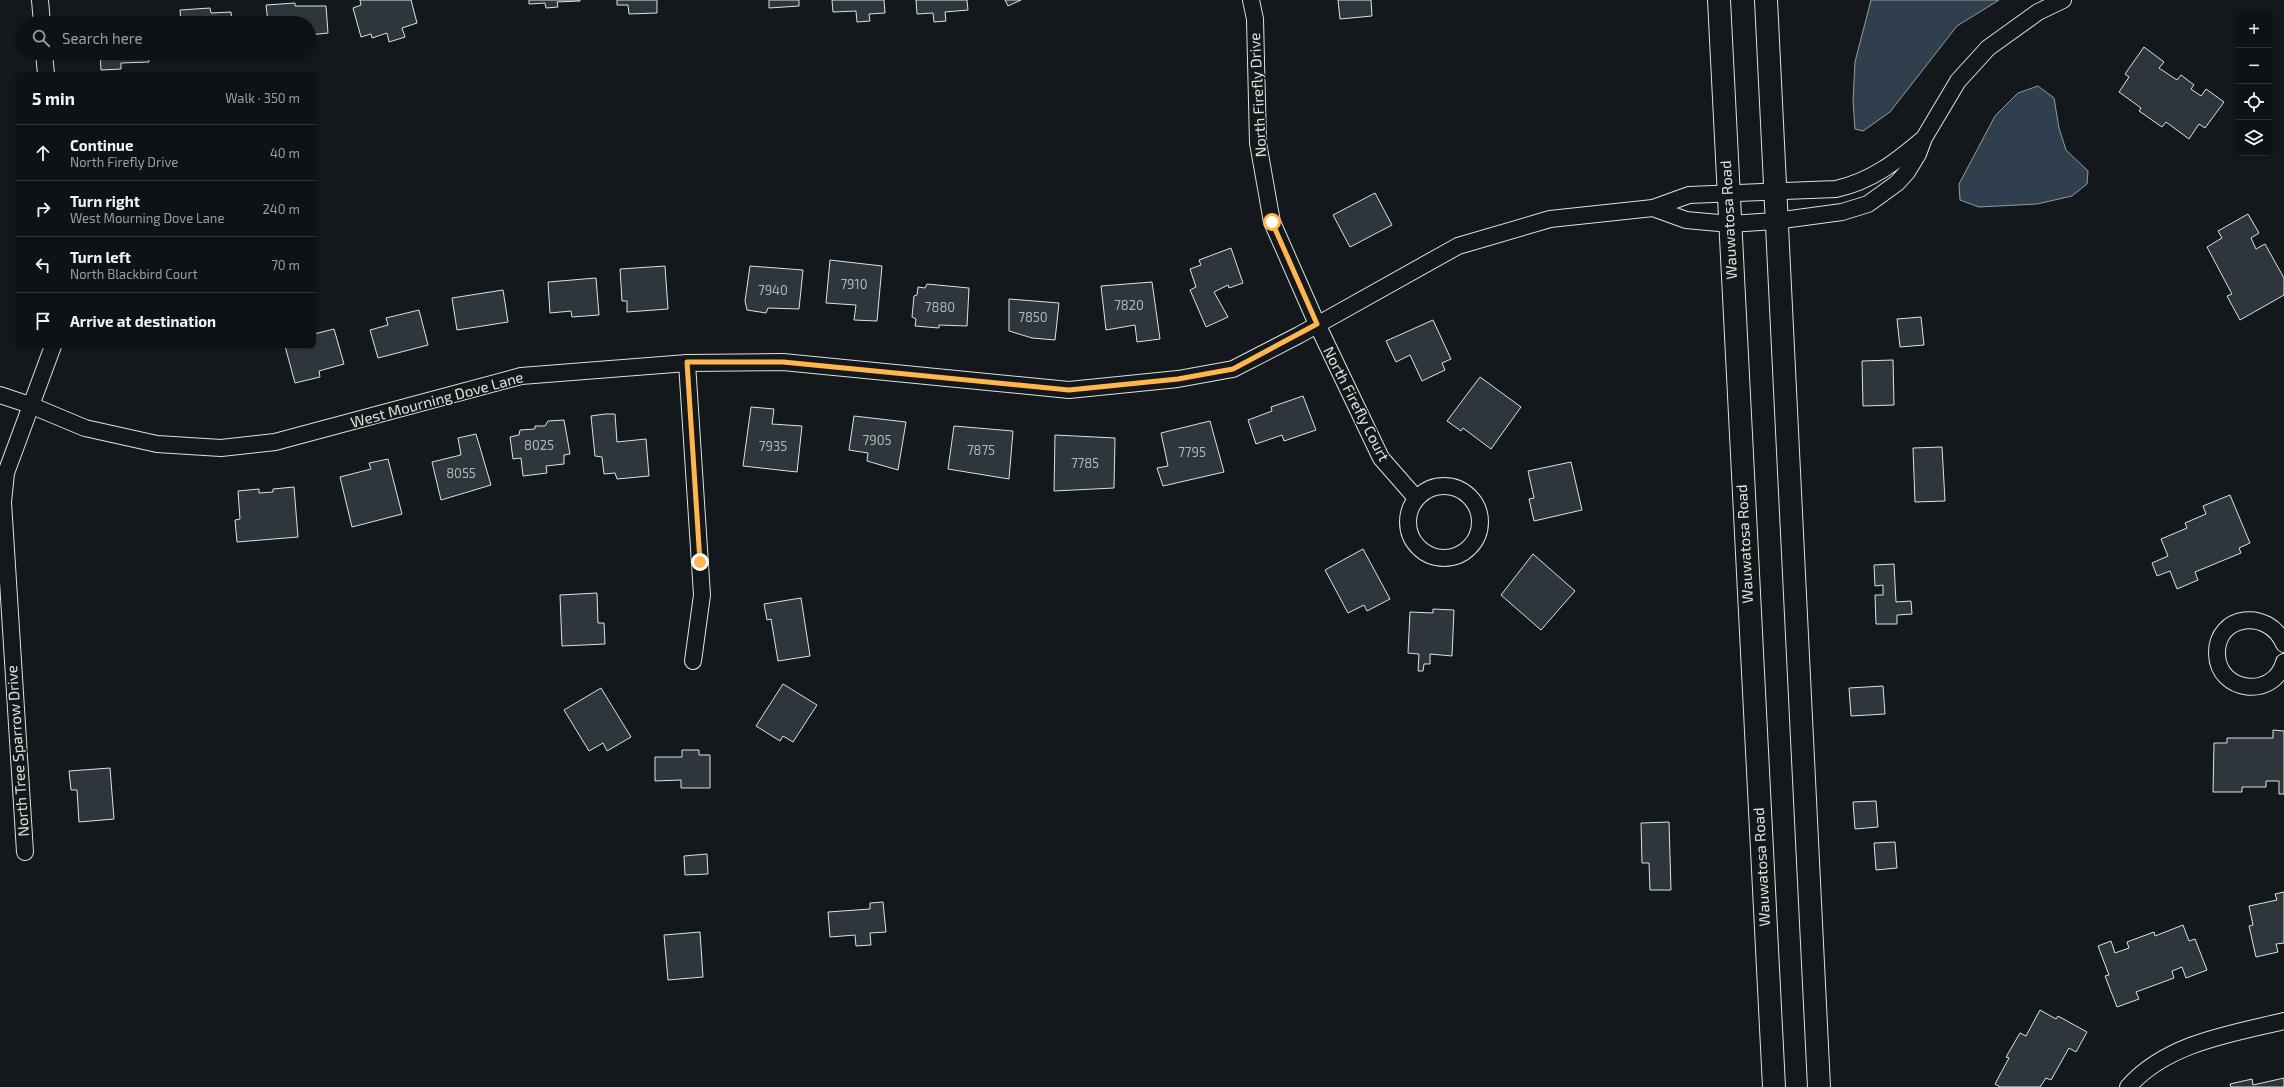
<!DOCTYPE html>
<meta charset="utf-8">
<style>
:root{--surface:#0f1215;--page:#1d2022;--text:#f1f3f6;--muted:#9b9ea0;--line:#2f3234}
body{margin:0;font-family:"Exo 2",sans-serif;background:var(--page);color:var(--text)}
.controls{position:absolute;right:12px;top:12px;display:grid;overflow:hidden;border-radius:6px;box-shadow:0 1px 3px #0004}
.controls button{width:36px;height:36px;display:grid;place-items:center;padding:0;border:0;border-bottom:1px solid var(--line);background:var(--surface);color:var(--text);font:20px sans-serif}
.stop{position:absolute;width:12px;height:12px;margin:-9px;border:3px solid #ffb74d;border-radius:50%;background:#fff}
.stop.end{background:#ffb74d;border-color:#fff;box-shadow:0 1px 4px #0008}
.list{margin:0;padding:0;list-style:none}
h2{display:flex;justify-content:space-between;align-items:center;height:52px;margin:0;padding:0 16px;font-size:17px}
h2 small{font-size:13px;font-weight:400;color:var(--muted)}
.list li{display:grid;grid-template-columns:26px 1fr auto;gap:12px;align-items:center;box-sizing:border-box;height:56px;padding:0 16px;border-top:1px solid var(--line)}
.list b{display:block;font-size:15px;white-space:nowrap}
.list p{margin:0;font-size:13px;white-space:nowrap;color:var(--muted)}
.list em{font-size:13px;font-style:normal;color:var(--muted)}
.icon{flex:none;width:22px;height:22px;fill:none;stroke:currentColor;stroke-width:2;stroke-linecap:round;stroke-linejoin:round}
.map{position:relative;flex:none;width:2284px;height:1087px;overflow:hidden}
.search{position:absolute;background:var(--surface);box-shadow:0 1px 3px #0004;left:16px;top:16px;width:300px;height:44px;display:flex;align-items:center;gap:10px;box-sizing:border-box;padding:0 14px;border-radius:22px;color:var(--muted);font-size:15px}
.panel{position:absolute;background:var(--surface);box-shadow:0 1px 3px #0004;left:16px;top:72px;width:300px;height:276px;border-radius:6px}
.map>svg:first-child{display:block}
</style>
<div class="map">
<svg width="2284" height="1087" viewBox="0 0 2284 1087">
<rect width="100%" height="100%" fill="#14181c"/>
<!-- water -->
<g fill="#2f3f4d" stroke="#939e99">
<path d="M 1871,0 L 1999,0 L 1957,26 L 1890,112 L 1863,131 L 1855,129 L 1853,101 L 1855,62 Z"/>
<path d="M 2038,86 L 2054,98 L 2059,128 L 2066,150 L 2088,171 L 2087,184 L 2072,196 L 2037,204 L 1979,207 L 1960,200 L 1959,184 L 1995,116 L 2018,93 Z"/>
</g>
<!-- building -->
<g fill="#2c363c" stroke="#d8e6dc">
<path d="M 360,0 L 411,0 L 417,23 L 402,28 L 405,37 L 389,42 L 387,33 L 372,38 L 371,34 L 361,37 L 353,8 L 361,5 Z"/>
<path d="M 529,0 L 580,0 L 580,1 L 557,2 L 558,7 L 546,8 L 545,3 L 529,4 Z"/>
<path d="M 617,0 L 657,0 L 657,13 L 629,14 L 628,5 L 617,5 Z"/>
<path d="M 769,0 L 799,0 L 799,6 L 769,8 Z"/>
<path d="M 832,0 L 884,0 L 885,13 L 869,14 L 870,21 L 857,22 L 856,11 L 833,12 Z"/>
<path d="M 916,0 L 967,0 L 968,10 L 945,12 L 946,21 L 934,22 L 933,13 L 917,14 Z"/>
<path d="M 1005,0 L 1021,0 L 1008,6 Z"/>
<path d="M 1338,0 L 1371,0 L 1372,16 L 1340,19 Z"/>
<path d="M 295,3 L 295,6 L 326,6 L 328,33 L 309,35 L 309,23 L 268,23 L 266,5 Z"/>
<path d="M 210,8 L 211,13 L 231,12 L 232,23 L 181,23 L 180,10 Z"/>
<path d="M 2144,47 L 2164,62 L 2159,68 L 2177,80 L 2181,75 L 2194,85 L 2191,89 L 2201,96 L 2206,89 L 2224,102 L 2205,128 L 2199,124 L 2189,139 L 2166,122 L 2162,127 L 2139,111 L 2141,108 L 2119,92 L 2129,77 L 2125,74 Z"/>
<path d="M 100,53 L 148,53 L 149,62 L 121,63 L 121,69 L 101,70 Z"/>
<path d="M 1375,193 L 1392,225 L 1350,247 L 1333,215 Z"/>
<path d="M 2248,214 L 2259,233 L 2251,238 L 2256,249 L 2265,244 L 2284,278 L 2284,295 L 2240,320 L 2227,296 L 2232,294 L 2207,247 L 2222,238 L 2218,231 Z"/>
<path d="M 1231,248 L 1243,283 L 1229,288 L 1228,285 L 1214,292 L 1228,317 L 1206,327 L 1190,290 L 1196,287 L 1190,269 L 1201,265 L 1199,260 Z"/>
<path d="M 830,260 L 882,266 L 877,321 L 854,320 L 856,305 L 826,303 Z"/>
<path d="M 665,266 L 668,309 L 627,312 L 627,301 L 622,301 L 620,269 Z"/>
<path d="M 750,266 L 803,270 L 799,309 L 768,308 L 766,313 L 747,310 L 745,301 Z"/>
<path d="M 596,278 L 599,315 L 572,317 L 571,311 L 550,313 L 548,282 Z"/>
<path d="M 1152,282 L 1160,339 L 1137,342 L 1135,325 L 1106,330 L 1101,286 Z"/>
<path d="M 927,284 L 969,288 L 967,326 L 939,325 L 939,328 L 915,326 L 916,319 L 912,317 L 914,296 L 917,295 L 918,287 L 925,288 Z"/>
<path d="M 503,290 L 508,322 L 457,330 L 452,298 Z"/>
<path d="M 1009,299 L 1059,303 L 1055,340 L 1032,338 L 1009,331 Z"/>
<path d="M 419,310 L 428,345 L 378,358 L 370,330 L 388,325 L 386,318 Z"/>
<path d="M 1921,317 L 1924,345 L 1900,347 L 1897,319 Z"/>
<path d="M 1433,320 L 1451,359 L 1442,363 L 1445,370 L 1422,381 L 1410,355 L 1396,362 L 1386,341 Z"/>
<path d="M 334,329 L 344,364 L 319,371 L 320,377 L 295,383 L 285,346 L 314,346 L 314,334 Z"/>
<path d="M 1893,360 L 1894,405 L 1863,406 L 1862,361 Z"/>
<path d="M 1480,377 L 1521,407 L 1491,449 L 1463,428 L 1461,431 L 1447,421 Z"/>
<path d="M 1303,396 L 1316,430 L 1284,441 L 1282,435 L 1256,444 L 1248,420 L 1272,411 L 1271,407 Z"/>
<path d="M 751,407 L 774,409 L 772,424 L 802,426 L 797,472 L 743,466 Z"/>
<path d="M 605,414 L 615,414 L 617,442 L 646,439 L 649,476 L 617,479 L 615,473 L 604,474 L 602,457 L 595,456 L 591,416 Z"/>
<path d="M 854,416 L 906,422 L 898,470 L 867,461 L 868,453 L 849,450 Z"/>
<path d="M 564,420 L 570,454 L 564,455 L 564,464 L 546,466 L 547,473 L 523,476 L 521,458 L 513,459 L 510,437 L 519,435 L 520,430 L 535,429 L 535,426 L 545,426 L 548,421 Z"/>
<path d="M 1210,421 L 1224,472 L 1163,486 L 1157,468 L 1168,466 L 1161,433 Z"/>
<path d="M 954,426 L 1013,431 L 1009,479 L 948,469 Z"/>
<path d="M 476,434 L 491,485 L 441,500 L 432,462 L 461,455 L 458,438 Z"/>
<path d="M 1055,435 L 1115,438 L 1114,488 L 1054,491 Z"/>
<path d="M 1942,447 L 1945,501 L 1915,502 L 1913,448 Z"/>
<path d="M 388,459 L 402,514 L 352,527 L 340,477 L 371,469 L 369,463 Z"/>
<path d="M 1571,462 L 1582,510 L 1534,521 L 1529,499 L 1534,498 L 1528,471 Z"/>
<path d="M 294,487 L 298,537 L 237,542 L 235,520 L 240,519 L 238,491 L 259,489 L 259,493 L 273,492 L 273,489 Z"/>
<path d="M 2230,495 L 2250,543 L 2239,548 L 2241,553 L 2195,572 L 2198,580 L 2177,589 L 2170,571 L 2157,576 L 2152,563 L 2168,556 L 2161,539 L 2187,528 L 2185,523 L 2206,514 L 2203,506 Z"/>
<path d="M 1363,549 L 1390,599 L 1367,611 L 1364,605 L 1348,613 L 1325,570 Z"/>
<path d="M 1533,554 L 1575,591 L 1541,630 L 1501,595 Z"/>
<path d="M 1894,564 L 1896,602 L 1911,601 L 1912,614 L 1897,615 L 1897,624 L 1876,624 L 1875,595 L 1883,595 L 1883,585 L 1875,586 L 1874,565 Z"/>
<path d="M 597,593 L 598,623 L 604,623 L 605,644 L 562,646 L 560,595 Z"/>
<path d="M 801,598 L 810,656 L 778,661 L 771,619 L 767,620 L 764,604 Z"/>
<path d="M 1433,609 L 1454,610 L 1452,656 L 1430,654 L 1430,664 L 1424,664 L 1423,671 L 1418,671 L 1419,654 L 1408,653 L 1410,612 L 1433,613 Z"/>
<path d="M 783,684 L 817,705 L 793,742 L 783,736 L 780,741 L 756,726 Z"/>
<path d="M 1883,686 L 1885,714 L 1851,716 L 1849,688 Z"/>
<path d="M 601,688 L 631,737 L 607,751 L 603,743 L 589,751 L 564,710 Z"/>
<path d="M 2273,730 L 2284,731 L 2284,794 L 2279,794 L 2279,781 L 2266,781 L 2266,787 L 2242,787 L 2242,792 L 2213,792 L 2214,743 L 2227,743 L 2227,738 L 2273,738 Z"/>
<path d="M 682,750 L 699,750 L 699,755 L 710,755 L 710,788 L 681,788 L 681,780 L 655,781 L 655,757 L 682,757 Z"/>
<path d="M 110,768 L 114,819 L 79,822 L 77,790 L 71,790 L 69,771 Z"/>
<path d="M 1876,801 L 1878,827 L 1855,829 L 1853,802 Z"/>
<path d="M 1669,822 L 1671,890 L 1650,890 L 1649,863 L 1642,863 L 1641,823 Z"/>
<path d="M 1895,842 L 1897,868 L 1876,870 L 1874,843 Z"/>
<path d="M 707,854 L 708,874 L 685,875 L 684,856 Z"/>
<path d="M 2284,892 L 2284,943 L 2276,944 L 2278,952 L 2256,957 L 2249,926 L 2253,925 L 2249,906 L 2277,900 L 2275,894 Z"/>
<path d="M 883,902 L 886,932 L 870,933 L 871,945 L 856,946 L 855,935 L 830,937 L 828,912 L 870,909 L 870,903 Z"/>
<path d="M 2183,925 L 2189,941 L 2195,939 L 2207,970 L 2186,978 L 2182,967 L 2172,971 L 2174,978 L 2136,992 L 2139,999 L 2117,1007 L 2105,976 L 2109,975 L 2098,946 L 2111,941 L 2115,953 L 2129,948 L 2127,942 L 2154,932 L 2155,936 Z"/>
<path d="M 700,932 L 703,977 L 668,980 L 664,935 Z"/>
<path d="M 2040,1010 L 2056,1019 L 2058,1016 L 2087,1032 L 2076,1052 L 2069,1048 L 2051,1080 L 2046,1078 L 2040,1087 L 2000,1087 L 1995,1084 L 2009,1058 L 2006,1057 L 2020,1033 L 2026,1036 Z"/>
<path d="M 2284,1078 L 2284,1087 L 2231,1087 L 2230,1084 L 2252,1079 L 2253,1085 Z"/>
</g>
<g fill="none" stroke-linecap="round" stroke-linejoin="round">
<!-- minor casing -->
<g stroke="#d8e6dc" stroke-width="18">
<g id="minor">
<path d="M 40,0 L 42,23"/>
<path d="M 1251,0 L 1255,19 L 1258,143 L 1272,222 L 1317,324 L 1381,458 L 1416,498"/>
<path d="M 44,53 L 46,74"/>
<path d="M 1924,138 C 1897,161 1872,181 1836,189 L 1689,195 L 1653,208 L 1686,220 L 1730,224 L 1775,221 L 1842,212 L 1868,204 L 1897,183 L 1907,172 L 1918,154 L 1924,138 L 1958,81 L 1988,48 L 2038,12 L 2063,0"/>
<path d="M 687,363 L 702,595 L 693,661"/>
<path d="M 0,395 L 30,405 L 85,428 L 157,444 L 221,448 L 275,442 L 521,376 L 687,363 L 783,362 L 1069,390 L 1178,379 L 1233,369 L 1299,335 L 1458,246 L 1550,219 L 1653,208"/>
<circle cx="1444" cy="522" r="36"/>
<path d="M 2284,644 C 2269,608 2216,614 2217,654 C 2218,693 2274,699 2284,662"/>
<path d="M 25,852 L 3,502 L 6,473 L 53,346"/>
<path d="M 2128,1087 C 2167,1043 2230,1034 2284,1021"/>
</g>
</g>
<!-- primary casing -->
<g stroke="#d8e6dc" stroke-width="24">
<g id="primary">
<path d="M 1719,0 L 1774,1087"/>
<path d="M 1766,0 L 1819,1087"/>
</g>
</g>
<!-- minor -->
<use href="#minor" stroke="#14181c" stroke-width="16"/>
<!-- primary -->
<use href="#primary" stroke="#14181c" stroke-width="22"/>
</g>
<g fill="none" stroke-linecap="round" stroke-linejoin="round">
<!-- route -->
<path stroke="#ffb74d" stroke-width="5" d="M 700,562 L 687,362 L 783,362 L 1069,390 L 1178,379 L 1233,369 L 1317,324 L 1272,222"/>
</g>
<g text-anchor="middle" stroke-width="3" stroke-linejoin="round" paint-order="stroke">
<!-- number labels -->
<g font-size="13" fill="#adbab4">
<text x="854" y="289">7910</text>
<text x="773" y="295">7940</text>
<text x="1129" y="310">7820</text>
<text x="940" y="312">7880</text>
<text x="1033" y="322">7850</text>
<text x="877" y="445">7905</text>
<text x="539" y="450">8025</text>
<text x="773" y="451">7935</text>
<text x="981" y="455">7875</text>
<text x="1192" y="457">7795</text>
<text x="1085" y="468">7785</text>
<text x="461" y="478">8055</text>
</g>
<!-- street labels -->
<g font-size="15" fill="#d8e6dc" stroke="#14181c">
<text transform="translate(1258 95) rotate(-93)" y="5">North Firefly Drive</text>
<text transform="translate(1729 220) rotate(-93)" y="5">Wauwatosa Road</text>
<text transform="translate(437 400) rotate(-15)" y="5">West Mourning Dove Lane</text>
<text transform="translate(1356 404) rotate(63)" y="5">North Firefly Court</text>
<text transform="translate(1745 544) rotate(-93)" y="5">Wauwatosa Road</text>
<text transform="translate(18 751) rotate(-94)" y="5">North Tree Sparrow Drive</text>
<text transform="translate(1762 867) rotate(-93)" y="5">Wauwatosa Road</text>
</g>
</g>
</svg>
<div class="controls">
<button>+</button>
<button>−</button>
<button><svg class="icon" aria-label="locate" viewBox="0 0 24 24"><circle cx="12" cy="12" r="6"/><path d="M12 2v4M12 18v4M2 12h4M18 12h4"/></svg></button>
<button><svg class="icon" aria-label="layers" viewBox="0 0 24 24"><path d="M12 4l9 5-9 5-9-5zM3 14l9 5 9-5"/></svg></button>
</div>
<div class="stop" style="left:1272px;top:222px"></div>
<div class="stop end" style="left:700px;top:562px"></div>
<div class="search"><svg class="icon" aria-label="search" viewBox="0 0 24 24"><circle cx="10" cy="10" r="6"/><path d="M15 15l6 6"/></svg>Search here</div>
<section class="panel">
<h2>5 min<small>Walk · 350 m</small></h2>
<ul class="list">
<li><svg class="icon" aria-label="ahead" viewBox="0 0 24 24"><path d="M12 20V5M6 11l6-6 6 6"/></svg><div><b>Continue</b><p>North Firefly Drive</p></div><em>40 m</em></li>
<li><svg class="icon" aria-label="right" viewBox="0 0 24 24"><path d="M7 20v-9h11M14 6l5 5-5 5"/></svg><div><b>Turn right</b><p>West Mourning Dove Lane</p></div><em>240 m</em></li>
<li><svg class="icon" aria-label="left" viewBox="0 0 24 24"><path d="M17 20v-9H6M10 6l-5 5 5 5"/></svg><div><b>Turn left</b><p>North Blackbird Court</p></div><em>70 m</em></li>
<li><svg class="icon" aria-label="arrive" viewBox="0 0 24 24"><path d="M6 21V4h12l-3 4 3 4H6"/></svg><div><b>Arrive at destination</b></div></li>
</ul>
</section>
</div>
